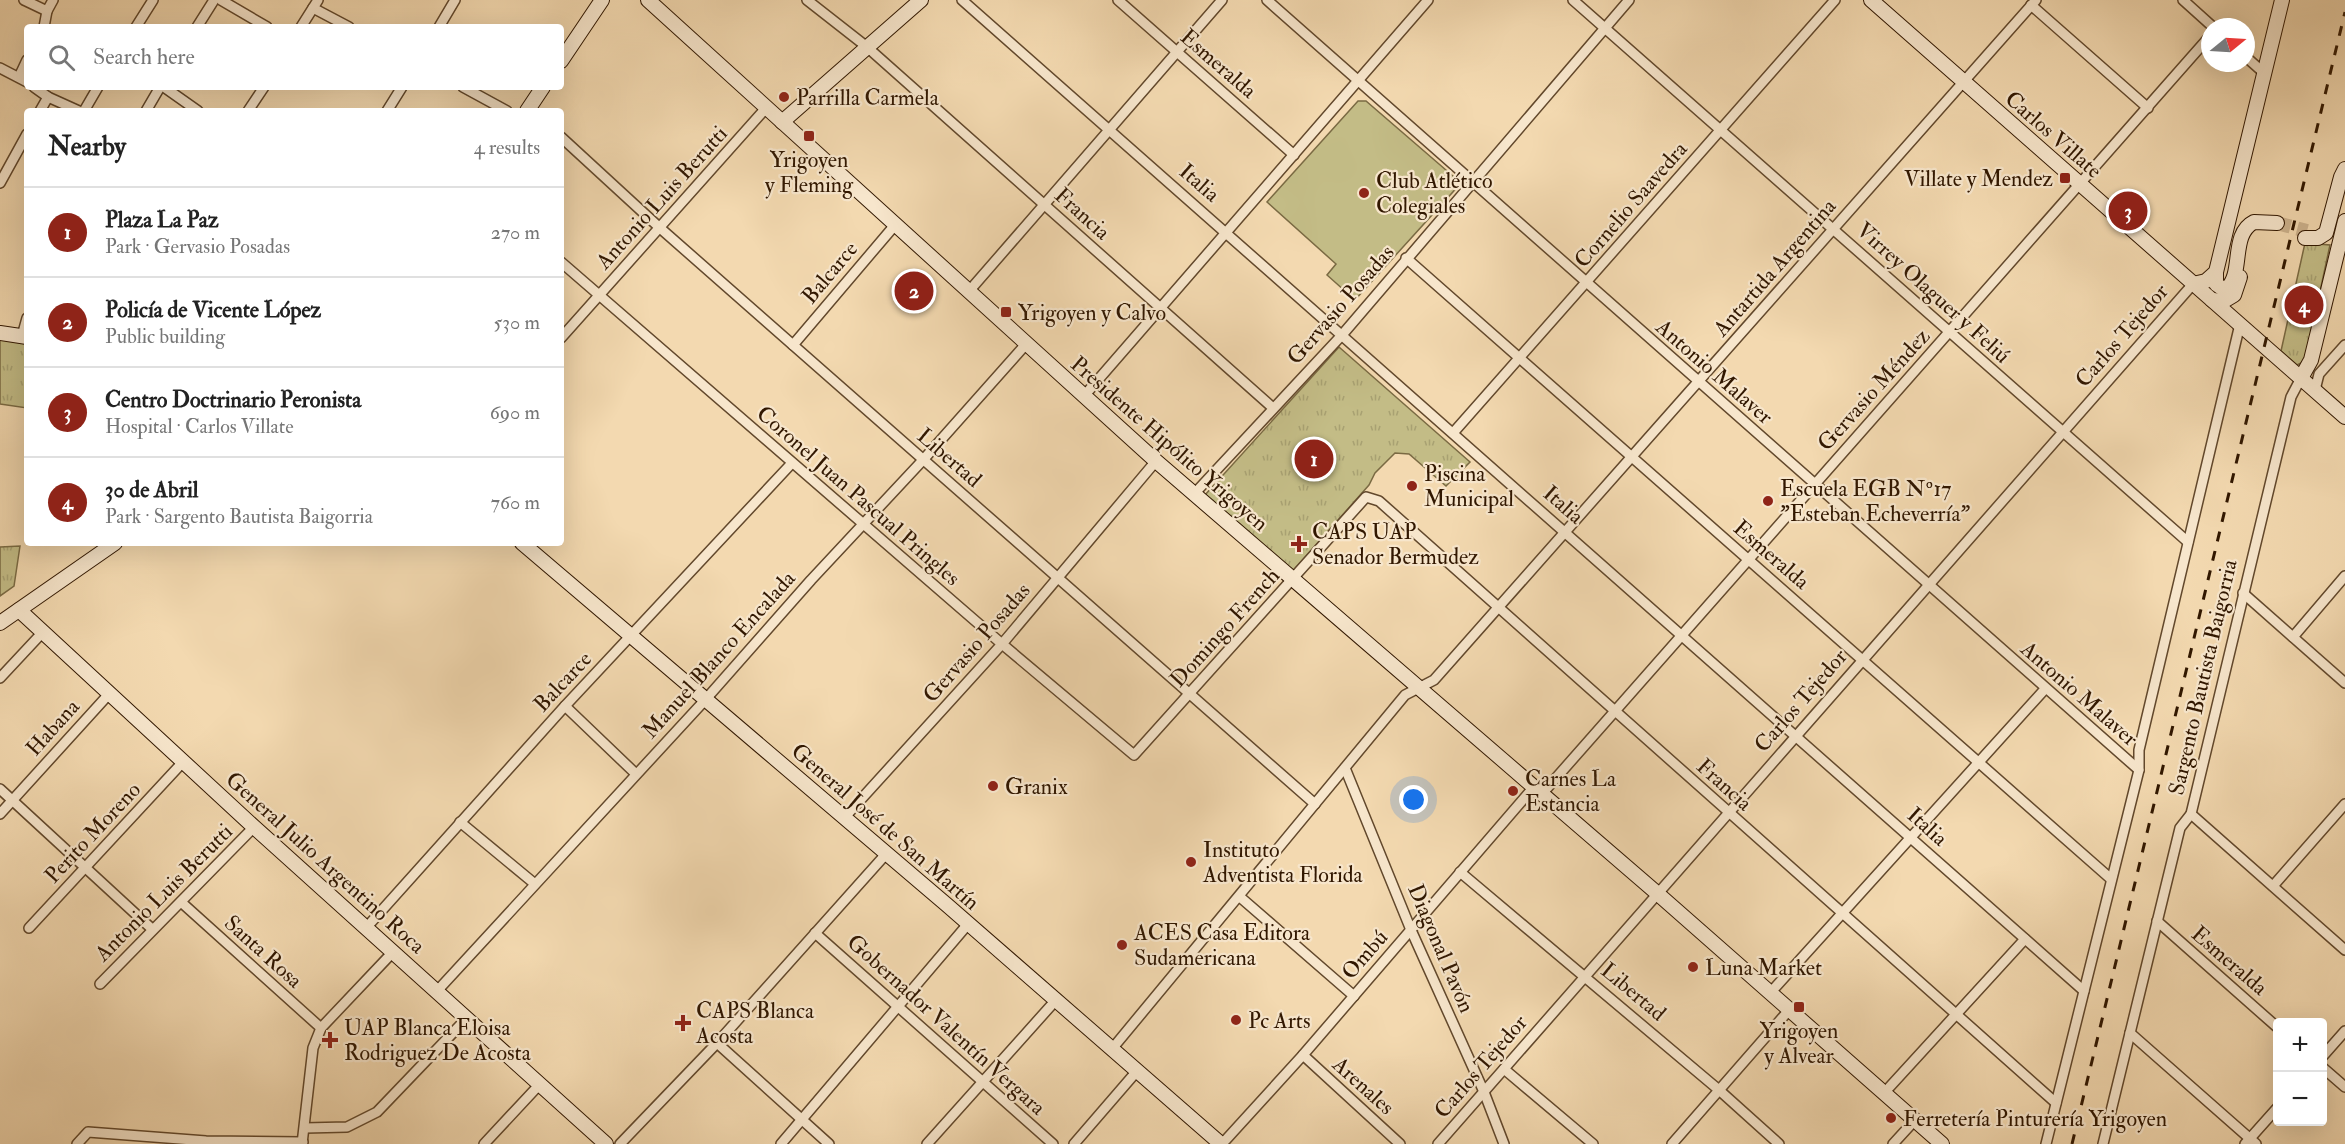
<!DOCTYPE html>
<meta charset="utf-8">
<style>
:root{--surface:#fff;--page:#f2f2f2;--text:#222;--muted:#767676;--line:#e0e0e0;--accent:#8f2418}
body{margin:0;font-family:"IM FELL Double Pica",serif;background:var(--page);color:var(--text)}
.controls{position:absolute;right:18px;bottom:18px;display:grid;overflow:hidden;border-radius:6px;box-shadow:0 6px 24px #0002}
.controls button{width:54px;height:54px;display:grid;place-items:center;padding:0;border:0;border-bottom:2px solid var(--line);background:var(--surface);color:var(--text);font:30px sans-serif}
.compass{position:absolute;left:2201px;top:18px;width:54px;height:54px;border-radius:50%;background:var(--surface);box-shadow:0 6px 24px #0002;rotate:72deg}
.you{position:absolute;left:1414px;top:800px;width:21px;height:21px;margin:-15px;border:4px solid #fff;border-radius:50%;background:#1a73e8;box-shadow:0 0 0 9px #1a73e833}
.badge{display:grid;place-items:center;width:39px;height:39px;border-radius:50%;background:var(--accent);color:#fff;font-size:20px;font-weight:700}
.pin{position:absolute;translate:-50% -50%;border:3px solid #fff;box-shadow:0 2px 6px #0006}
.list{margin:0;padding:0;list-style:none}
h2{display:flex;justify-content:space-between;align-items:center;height:78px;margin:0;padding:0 24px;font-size:26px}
h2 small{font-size:20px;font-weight:400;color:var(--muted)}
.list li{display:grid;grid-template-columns:39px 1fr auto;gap:18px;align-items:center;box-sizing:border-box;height:90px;padding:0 24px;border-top:2px solid var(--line)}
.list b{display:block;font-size:22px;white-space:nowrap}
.list p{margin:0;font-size:20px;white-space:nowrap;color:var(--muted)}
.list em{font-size:20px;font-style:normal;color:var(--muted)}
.icon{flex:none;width:33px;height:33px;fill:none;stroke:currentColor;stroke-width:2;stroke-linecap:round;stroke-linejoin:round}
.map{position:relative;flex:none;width:2345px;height:1144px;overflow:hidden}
.search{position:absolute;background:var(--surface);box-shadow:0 6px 24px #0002;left:24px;top:24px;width:540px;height:66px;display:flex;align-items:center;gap:15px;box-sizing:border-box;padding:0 21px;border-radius:6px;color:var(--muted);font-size:22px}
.panel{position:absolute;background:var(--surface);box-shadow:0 6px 24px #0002;left:24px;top:108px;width:540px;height:438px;border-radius:6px}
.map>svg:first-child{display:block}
</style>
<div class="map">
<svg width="2345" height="1144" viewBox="0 0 2345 1144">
<defs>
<pattern id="park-tufts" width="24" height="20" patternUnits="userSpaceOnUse" patternTransform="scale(1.5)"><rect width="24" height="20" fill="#c3bc86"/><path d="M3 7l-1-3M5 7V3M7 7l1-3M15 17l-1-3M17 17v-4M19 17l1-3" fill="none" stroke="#a8a172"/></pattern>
</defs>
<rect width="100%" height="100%" fill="#f3d9b0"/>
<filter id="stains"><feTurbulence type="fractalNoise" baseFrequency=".00333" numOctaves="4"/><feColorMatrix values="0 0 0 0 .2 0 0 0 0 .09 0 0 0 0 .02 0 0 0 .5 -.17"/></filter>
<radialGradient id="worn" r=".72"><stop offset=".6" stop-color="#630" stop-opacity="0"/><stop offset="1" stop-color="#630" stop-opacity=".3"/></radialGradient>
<!-- grass -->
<path fill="#c3bc86" stroke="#7a6a43" stroke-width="1.5" d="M 1358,101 L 1366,101 L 1461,183 L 1355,300 L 1327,275 L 1336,264 L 1267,202 Z"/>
<!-- park -->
<g fill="url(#park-tufts)" stroke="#7a6a43" stroke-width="1.5">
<path d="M 2305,243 L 2330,245 L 2305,361 L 2297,365 L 2281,351 Z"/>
<path d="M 0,337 L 27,341 L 27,408 L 0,404 Z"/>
<path d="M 1339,347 L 1470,462 L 1446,486 L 1409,454 L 1395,453 L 1375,473 L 1369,485 L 1293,571 L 1205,495 Z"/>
<path d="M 20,546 L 14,586 L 0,596 L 0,547 Z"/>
</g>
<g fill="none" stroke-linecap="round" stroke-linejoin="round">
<!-- secondary-tunnel -->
<path stroke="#ccb28d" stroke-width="14" stroke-dasharray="14 7" stroke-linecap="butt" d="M 2277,223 L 2307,231"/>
<!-- street casing -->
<g stroke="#62482c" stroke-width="12">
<g id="street">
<path d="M 24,0 L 47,11"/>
<path d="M 221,0 L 267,27"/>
<path d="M 807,0 L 867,47 L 1273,408"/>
<path d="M 962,0 L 2084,991"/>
<path d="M 1118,0 L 1294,155"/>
<path d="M 1267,0 L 2139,770"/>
<path d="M 1573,0 L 2188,542"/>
<path d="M 2183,0 L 2213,27"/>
<path d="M 2031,5 L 2148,108"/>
<path d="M 313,8 L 349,27"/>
<path d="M 44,27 L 47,11 L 53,0"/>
<path d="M 136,27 L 153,0"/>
<path d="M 197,27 L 214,0"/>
<path d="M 301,27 L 318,0"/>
<path d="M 439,27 L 455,0"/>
<path d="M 2246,57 L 2264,73"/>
<path d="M 0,68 L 27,82"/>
<path d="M 19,77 L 27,60"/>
<path d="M 34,87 L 48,97 L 79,111"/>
<path d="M 164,87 L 198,111"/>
<path d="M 463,87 L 507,111"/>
<path d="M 40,111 L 48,97"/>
<path d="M 84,111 L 98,87"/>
<path d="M 146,111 L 160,87"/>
<path d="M 248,111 L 264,87"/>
<path d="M 387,111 L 402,87"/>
<path d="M 561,137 L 660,228 L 1315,804"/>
<path d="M 0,183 L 27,134"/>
<path d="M 1406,258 L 2111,879"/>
<path d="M 561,262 L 1002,644 L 1134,755 L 1366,497 L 1379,501 L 2056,1103"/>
<path d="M 970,290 L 1222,0"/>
<path d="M 22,336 L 27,318"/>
<path d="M 561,338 L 766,108"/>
<path d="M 793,345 L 895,225"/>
<path d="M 2315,390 L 2319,374 L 2345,345"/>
<path d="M 1084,396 L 1428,0"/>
<path d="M 1453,433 L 1835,0"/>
<path d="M 1195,493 L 1342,335 L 1629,0"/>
<path d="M 2243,593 L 2345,683"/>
<path d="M 2293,637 L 2345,576"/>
<path d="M 0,678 L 42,633"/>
<path d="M 565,706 L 636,774"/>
<path d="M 1345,768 L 1411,930 L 1484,1092 L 1504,1144"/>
<path d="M 0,789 L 152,929"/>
<path d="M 1541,795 L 2210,36"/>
<path d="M 0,814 L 109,694"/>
<path d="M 2191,814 L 2345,950"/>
<path d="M 844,818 L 1002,644 L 1156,461"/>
<path d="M 460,822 L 535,884"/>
<path d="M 1460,872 L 1719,1090 L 1779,1144"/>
<path d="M 2273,886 L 2345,804"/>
<path d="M 1240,897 L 1354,996"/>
<path d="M 181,902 L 321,1028"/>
<path d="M 2157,921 L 2278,1028"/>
<path d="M 29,928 L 183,762"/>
<path d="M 366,928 L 565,706 L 792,463"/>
<path d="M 815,933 L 1053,1144"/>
<path d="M 100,984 L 254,827"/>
<path d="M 438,990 L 706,699 L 811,580 L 923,460 L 1027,343"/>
<path d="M 1771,992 L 2045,689"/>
<path d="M 2130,1033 L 2256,1144"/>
<path d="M 717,1043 L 829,1144"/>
<path d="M 1112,1049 L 1405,695 L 1434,680 L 2036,0"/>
<path d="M 1303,1055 L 1400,1144"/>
<path d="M 2322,1057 L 2345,1031"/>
<path d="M 2322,1067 L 2345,1087"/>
<path d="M 1504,1069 L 1593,1144"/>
<path d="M 1885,1092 L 2025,939"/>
<path d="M 305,1128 L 347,1127 L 377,1112 L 467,1018"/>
<path d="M 77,1144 L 88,1132 L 206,1141 L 303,1142"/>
<path d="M 302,1144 L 313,1048 L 321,1028 L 393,952"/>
<path d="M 484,1144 L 540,1084"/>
<path d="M 620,1144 L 717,1043 L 886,854"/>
<path d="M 781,1144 L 968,924"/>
<path d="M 927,1144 L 1056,1000"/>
<path d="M 1074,1144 L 1137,1071"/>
<path d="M 1222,1144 L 1303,1055 L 1533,788"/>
<path d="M 1438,1144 L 2193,284"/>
<path d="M 1672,1144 L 1790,1009"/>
<path d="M 1893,1144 L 1915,1120"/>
<path d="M 2046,1144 L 2139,770 L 2139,750 L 2240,324"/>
<path d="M 2103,1144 L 2180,828 L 2191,814 L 2291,397 L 2301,378"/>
<path d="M 2245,1144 L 2278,1107"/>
</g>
</g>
<!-- secondary casing -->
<g stroke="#311700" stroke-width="16">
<g id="secondary">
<path d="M 648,0 L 1156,461 L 1658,894 L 1942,1144"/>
<path d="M 1871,0 L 2345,417"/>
<path d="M 561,61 L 602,0"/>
<path d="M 527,111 L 543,87"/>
<path d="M 782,122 L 921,0"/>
<path d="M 2305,238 L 2318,238 L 2326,233 L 2341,177 L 2345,169"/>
<path d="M 2216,272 L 2216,284 L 2223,289 L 2227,288 C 2244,273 2230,234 2254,222 L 2277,223"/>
<path d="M 2193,284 L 2206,281 L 2216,272 L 2282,0"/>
<path d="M 2212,300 L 2224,301 L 2234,295 L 2240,277"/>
<path d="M 0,333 L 27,337"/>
<path d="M 2301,378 L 2311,360 L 2345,221"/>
<path d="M 522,543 L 947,905 L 1221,1144"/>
<path d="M 19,610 L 254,827 L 606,1144"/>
<path d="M 0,623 L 115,543"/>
</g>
</g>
<!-- street -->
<use href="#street" stroke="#f7e6cc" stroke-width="9"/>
<!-- secondary -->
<use href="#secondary" stroke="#f7e6cc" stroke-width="14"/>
<!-- rail -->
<path stroke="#311700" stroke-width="3" stroke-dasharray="10 10" stroke-linecap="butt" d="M 2072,1144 L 2345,12"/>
</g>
<!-- markers -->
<g fill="#8f2418" stroke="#f7e6cc" stroke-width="2">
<circle cx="784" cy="97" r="6"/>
<rect x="803" y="130" width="12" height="12" rx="3"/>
<rect x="2059" y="172" width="12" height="12" rx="3"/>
<circle cx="1364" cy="193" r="6"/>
<rect x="1000" y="306" width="12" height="12" rx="3"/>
<circle cx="1412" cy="486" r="6"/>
<circle cx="1768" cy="501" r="6"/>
<path d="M1296 535h6v6h6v6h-6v6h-6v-6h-6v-6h6z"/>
<circle cx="993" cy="786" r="6"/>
<circle cx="1513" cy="791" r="6"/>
<circle cx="1191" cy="862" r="6"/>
<circle cx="1122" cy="945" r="6"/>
<circle cx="1693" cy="967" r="6"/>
<rect x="1793" y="1001" width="12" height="12" rx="3"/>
<circle cx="1236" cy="1020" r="6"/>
<path d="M680 1014h6v6h6v6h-6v6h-6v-6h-6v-6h6z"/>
<path d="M327 1031h6v6h6v6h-6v6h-6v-6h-6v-6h6z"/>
<circle cx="1891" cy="1118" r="6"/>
</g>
<g text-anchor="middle" stroke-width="4.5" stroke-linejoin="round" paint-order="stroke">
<!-- street labels -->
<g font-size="22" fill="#311700" stroke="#f7e6cc">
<text transform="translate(1219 63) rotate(41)" y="8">Esmeralda</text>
<text transform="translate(2054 134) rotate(41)" y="8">Carlos Villate</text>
<text transform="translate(1200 182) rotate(41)" y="8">Italia</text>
<text transform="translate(661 197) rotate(-48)" y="8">Antonio Luis Berutti</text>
<text transform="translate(1630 204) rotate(-49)" y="8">Cornelio Saavedra</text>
<text transform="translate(1083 213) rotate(42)" y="8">Francia</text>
<text transform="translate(1774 267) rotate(-49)" y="8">Antartida Argentina</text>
<text transform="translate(829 272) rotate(-50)" y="8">Balcarce</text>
<text transform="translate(1934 292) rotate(42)" y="8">Virrey Olaguer y Feliú</text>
<text transform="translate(1340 304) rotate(-49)" y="8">Gervasio Posadas</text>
<text transform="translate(2121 335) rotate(-49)" y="8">Carlos Tejedor</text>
<text transform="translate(1715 371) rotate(41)" y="8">Antonio Malaver</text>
<text transform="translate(1873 389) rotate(-48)" y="8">Gervasio Méndez</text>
<text transform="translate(1170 443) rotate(41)" y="8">Presidente Hipólito Yrigoyen</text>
<text transform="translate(950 457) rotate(41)" y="8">Libertad</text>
<text transform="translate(859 495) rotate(41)" y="8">Coronel Juan Pascual Pringles</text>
<text transform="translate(1564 504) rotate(41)" y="8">Italia</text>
<text transform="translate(1772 554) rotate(41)" y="8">Esmeralda</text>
<text transform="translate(1224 627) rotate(-48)" y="8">Domingo French</text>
<text transform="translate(976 642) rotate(-49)" y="8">Gervasio Posadas</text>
<text transform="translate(718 654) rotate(-48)" y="8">Manuel Blanco Encalada</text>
<text transform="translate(2202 677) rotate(-77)" y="8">Sargento Bautista Baigorria</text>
<text transform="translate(562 681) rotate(-47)" y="8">Balcarce</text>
<text transform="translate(2080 693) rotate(41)" y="8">Antonio Malaver</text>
<text transform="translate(1800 700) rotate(-49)" y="8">Carlos Tejedor</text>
<text transform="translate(52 727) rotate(-48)" y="8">Habana</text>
<text transform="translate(1725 784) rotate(42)" y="8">Francia</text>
<text transform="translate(886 826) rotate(41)" y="8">General José de San Martín</text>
<text transform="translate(1928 826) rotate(42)" y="8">Italia</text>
<text transform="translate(92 832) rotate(-47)" y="8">Perito Moreno</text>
<text transform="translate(326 862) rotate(42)" y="8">General Julio Argentino Roca</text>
<text transform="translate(163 892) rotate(-45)" y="8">Antonio Luis Berutti</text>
<text transform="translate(1442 948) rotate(67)" y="8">Diagonal Pavón</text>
<text transform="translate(264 951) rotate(42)" y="8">Santa Rosa</text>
<text transform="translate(1364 954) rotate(-49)" y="8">Ombú</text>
<text transform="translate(2230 960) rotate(41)" y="8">Esmeralda</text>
<text transform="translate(1634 991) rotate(40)" y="8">Libertad</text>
<text transform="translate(947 1024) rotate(42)" y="8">Gobernador Valentín Vergara</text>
<text transform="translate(1480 1066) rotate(-49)" y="8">Carlos Tejedor</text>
<text transform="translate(1364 1085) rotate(42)" y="8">Arenales</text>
</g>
<!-- poi labels -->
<g font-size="22" fill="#311700" stroke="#f7e6cc" text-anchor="start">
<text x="796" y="105">Parrilla Carmela</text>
<text x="809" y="167" text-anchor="middle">Yrigoyen<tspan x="809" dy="25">y Fleming</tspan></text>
<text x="2053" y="186" text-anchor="end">Villate y Mendez</text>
<text x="1376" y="188">Club Atlético<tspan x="1376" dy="25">Colegiales</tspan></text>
<text x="1018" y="320">Yrigoyen y Calvo</text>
<text x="1424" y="481">Piscina<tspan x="1424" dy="25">Municipal</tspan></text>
<text x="1780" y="496">Escuela EGB Nº17<tspan x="1780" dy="25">"Esteban Echeverría"</tspan></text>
<text x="1312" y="539">CAPS UAP<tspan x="1312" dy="25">Senador Bermudez</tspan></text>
<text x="1525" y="786">Carnes La<tspan x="1525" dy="25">Estancia</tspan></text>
<text x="1005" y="794">Granix</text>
<text x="1203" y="857">Instituto<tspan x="1203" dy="25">Adventista Florida</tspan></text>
<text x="1134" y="940">ACES Casa Editora<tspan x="1134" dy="25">Sudamericana</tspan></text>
<text x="1705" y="975">Luna Market</text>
<text x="696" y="1018">CAPS Blanca<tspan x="696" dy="25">Acosta</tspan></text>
<text x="1248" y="1028">Pc Arts</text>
<text x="344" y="1035">UAP Blanca Eloisa<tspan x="344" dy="25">Rodriguez De Acosta</tspan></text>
<text x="1799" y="1038" text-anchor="middle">Yrigoyen<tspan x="1799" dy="25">y Alvear</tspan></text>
<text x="1903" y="1126">Ferretería Pinturería Yrigoyen</text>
</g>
</g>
<rect width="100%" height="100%" filter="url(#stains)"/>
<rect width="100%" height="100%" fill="url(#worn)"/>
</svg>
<div class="controls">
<button>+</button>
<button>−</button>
</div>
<svg class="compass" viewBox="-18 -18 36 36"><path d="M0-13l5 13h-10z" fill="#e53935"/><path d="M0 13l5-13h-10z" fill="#767676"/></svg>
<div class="you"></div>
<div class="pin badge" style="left:1314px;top:459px">1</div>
<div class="pin badge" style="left:914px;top:291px">2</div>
<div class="pin badge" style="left:2128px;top:211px">3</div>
<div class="pin badge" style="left:2304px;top:305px">4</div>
<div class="search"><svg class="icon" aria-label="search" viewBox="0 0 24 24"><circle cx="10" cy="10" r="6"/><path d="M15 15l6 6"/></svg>Search here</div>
<section class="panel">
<h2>Nearby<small>4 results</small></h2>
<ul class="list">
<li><span class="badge">1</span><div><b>Plaza La Paz</b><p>Park · Gervasio Posadas</p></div><em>270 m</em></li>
<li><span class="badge">2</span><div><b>Policía de Vicente López</b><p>Public building</p></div><em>530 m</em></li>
<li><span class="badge">3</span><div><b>Centro Doctrinario Peronista</b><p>Hospital · Carlos Villate</p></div><em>690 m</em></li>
<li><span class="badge">4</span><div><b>30 de Abril</b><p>Park · Sargento Bautista Baigorria</p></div><em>760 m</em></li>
</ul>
</section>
</div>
